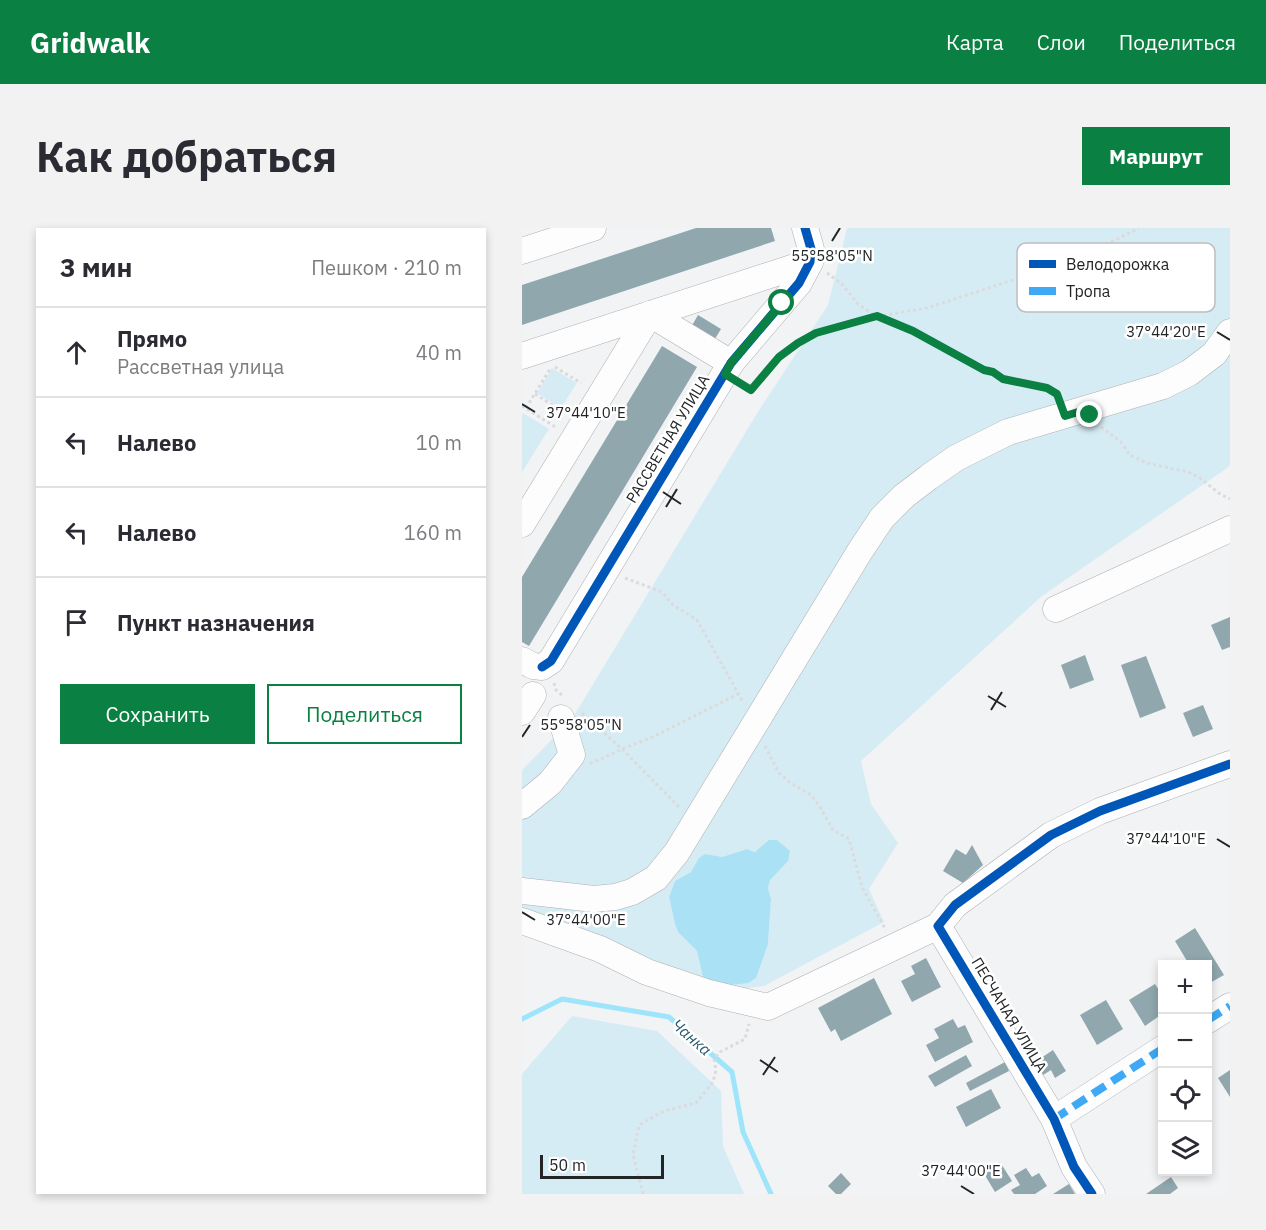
<!DOCTYPE html>
<html lang="ru">
<meta charset="utf-8">
<style>
:root{--surface:#fff;--page:#f2f2f3;--text:#2b2b33;--muted:#7c7c81;--line:#e1e1e2;--accent:#0b8043}
body{margin:0;font-family:"IBM Plex Sans",sans-serif;background:var(--page);color:var(--text)}
.controls{position:absolute;right:18px;bottom:18px;display:grid;overflow:hidden;border-radius:0px;box-shadow:0 3px 9px #0003}
.controls button{width:54px;height:54px;display:grid;place-items:center;padding:0;border:0;border-bottom:2px solid var(--line);background:var(--surface);color:var(--text);font:30px sans-serif}
.scale{position:absolute;left:18px;bottom:15px;width:124px;box-sizing:border-box;padding-left:6px;border:3px solid #222425;border-top:0;font-size:16px;line-height:21px;white-space:nowrap;color:#222425;-webkit-text-stroke:4px #fff;paint-order:stroke}
.stop{position:absolute;width:18px;height:18px;margin:-14px;border:4px solid #0b8043;border-radius:50%;background:#fff}
.stop.end{background:#0b8043;border-color:#fff;box-shadow:0 2px 6px #0008}
.list{margin:0;padding:0;list-style:none}
h2{display:flex;justify-content:space-between;align-items:center;height:78px;margin:0;padding:0 24px;font-size:26px}
h2 small{font-size:20px;font-weight:400;color:var(--muted)}
.list li{display:grid;grid-template-columns:39px 1fr auto;gap:18px;align-items:center;box-sizing:border-box;height:90px;padding:0 24px;border-top:2px solid var(--line)}
.list b{display:block;font-size:22px;white-space:nowrap}
.list p{margin:0;font-size:20px;white-space:nowrap;color:var(--muted)}
.list em{font-size:20px;font-style:normal;color:var(--muted)}
.actions{display:flex;gap:12px;padding:18px 24px}
.actions a{flex:1;padding:14px 0;border:2px solid var(--accent);border-radius:0px;text-align:center;font-size:21px;color:var(--accent)}
.actions .main{background:var(--accent);color:#fff}
.icon{flex:none;width:33px;height:33px;fill:none;stroke:currentColor;stroke-width:2;stroke-linecap:round;stroke-linejoin:round}
.map{position:relative;flex:none;width:708px;height:966px;overflow:hidden;border-radius:0px}
header{display:flex;align-items:center;gap:36px;box-sizing:border-box;height:84px;padding:0 30px;background:var(--accent);color:#fff}
header strong{font-size:28px}
nav{display:flex;gap:33px;margin-inline-start:auto;font-size:21px}
.intro{display:flex;align-items:center;justify-content:space-between;box-sizing:border-box;height:144px;padding:0 36px}
h1{margin:0;font-size:42px}
.button{padding:15px 27px;border-radius:0px;background:var(--accent);color:#fff;font-size:21px;font-weight:700}
main{display:flex;gap:36px;padding:0 36px}
aside{flex:1;background:var(--surface);border-radius:0px;box-shadow:0 3px 9px #0003}
.map>svg:first-child{display:block}
</style>
<header>
<strong>Gridwalk</strong>
<nav><a>Карта</a><a>Слои</a><a>Поделиться</a></nav>
</header>
<div class="intro"><h1>Как добраться</h1><a class="button">Маршрут</a></div>
<main>
<aside>
<h2>3 мин<small>Пешком · 210 m</small></h2>
<ul class="list">
<li><svg class="icon" aria-label="ahead" viewBox="0 0 24 24"><path d="M12 20V5M6 11l6-6 6 6"/></svg><div><b>Прямо</b><p>Рассветная улица</p></div><em>40 m</em></li>
<li><svg class="icon" aria-label="left" viewBox="0 0 24 24"><path d="M17 20v-9H6M10 6l-5 5 5 5"/></svg><div><b>Налево</b></div><em>10 m</em></li>
<li><svg class="icon" aria-label="left" viewBox="0 0 24 24"><path d="M17 20v-9H6M10 6l-5 5 5 5"/></svg><div><b>Налево</b></div><em>160 m</em></li>
<li><svg class="icon" aria-label="arrive" viewBox="0 0 24 24"><path d="M6 21V4h12l-3 4 3 4H6"/></svg><div><b>Пункт назначения</b></div></li>
</ul>
<div class="actions"><a class="main">Сохранить</a><a>Поделиться</a></div>
</aside>
<div class="map">
<svg width="708" height="966" viewBox="0 0 708 966">
<rect width="100%" height="100%" fill="#f1f3f5"/>
<!-- green -->
<g fill="#d6ecf5" fill-rule="evenodd">
<path d="M 325,0 L 708,0 L 708,238 L 520,368 L 339,533 L 349,576 L 376,615 L 347,661 L 362,694 L 242,758 L 187,765 L 0,693 L 0,542 L 50,491 L 234,187 L 306,77 ZM 225,621 L 266,633 L 248,651 L 246,660 L 249,671 L 246,716 L 181,748 L 175,723 L 156,704 L 153,696 L 147,669 L 153,653 L 169,644 L 183,626 L 200,629 Z"/>
<path d="M 30,140 L 55,155 L 39,180 L 15,165 Z"/>
<path d="M 1,185 L 27,201 L 0,244 L 0,186 Z"/>
<path d="M 50,788 L 135,803 L 199,863 L 201,918 L 222,966 L 0,966 L 0,846 Z"/>
</g>
<!-- forest -->
<path fill="#aae1f4" d="M 247,612 L 255,612 L 268,623 L 266,633 L 248,652 L 246,660 L 249,671 L 246,716 L 234,750 L 226,755 L 196,758 L 187,755 L 181,749 L 175,723 L 156,704 L 153,696 L 147,669 L 153,653 L 169,644 L 177,630 L 183,626 L 200,629 L 225,621 L 233,624 Z"/>
<g fill="none" stroke-linecap="round" stroke-linejoin="round">
<!-- stream -->
<path stroke="#9ee4fb" stroke-width="5" d="M 0,791 L 40,771 L 147,789 L 210,844 L 221,904 L 249,966"/>
</g>
<!-- building -->
<g fill="#90a7ae">
<path d="M 174,0 L 249,0 L 253,13 L 0,97 L 0,57 Z"/>
<path d="M 176,87 L 199,101 L 191,114 L 168,101 Z"/>
<path d="M 140,118 L 175,139 L 7,418 L 0,414 L 0,349 Z"/>
<path d="M 708,389 L 708,419 L 700,422 L 689,397 Z"/>
<path d="M 563,427 L 572,452 L 548,461 L 539,437 Z"/>
<path d="M 624,428 L 644,480 L 618,490 L 599,437 Z"/>
<path d="M 681,477 L 691,501 L 671,509 L 661,485 Z"/>
<path d="M 450,617 L 461,637 L 441,655 L 421,643 L 434,621 L 444,627 Z"/>
<path d="M 673,700 L 702,747 L 686,756 L 686,736 L 660,736 L 665,733 L 653,713 Z"/>
<path d="M 404,730 L 419,759 L 390,774 L 379,753 L 393,746 L 389,738 Z"/>
<path d="M 352,750 L 370,786 L 319,813 L 313,801 L 309,804 L 296,780 Z"/>
<path d="M 633,756 L 640,767 L 640,786 L 623,798 L 607,772 Z"/>
<path d="M 584,772 L 601,801 L 575,817 L 558,787 Z"/>
<path d="M 431,791 L 436,800 L 443,797 L 451,814 L 413,834 L 404,817 L 417,810 L 412,801 Z"/>
<path d="M 531,822 L 544,843 L 533,850 L 529,842 L 521,847 L 513,834 Z"/>
<path d="M 444,827 L 450,838 L 413,859 L 406,848 Z"/>
<path d="M 483,834 L 487,843 L 448,863 L 444,855 Z"/>
<path d="M 708,842 L 708,869 L 696,850 Z"/>
<path d="M 469,861 L 479,880 L 444,899 L 434,879 Z"/>
<path d="M 478,934 L 490,953 L 473,964 L 461,944 Z"/>
<path d="M 504,940 L 510,949 L 517,945 L 525,958 L 513,966 L 492,966 L 489,962 L 498,957 L 492,947 Z"/>
<path d="M 319,945 L 329,956 L 319,966 L 314,966 L 306,958 Z"/>
<path d="M 649,949 L 656,960 L 648,966 L 624,966 Z"/>
<path d="M 547,956 L 553,966 L 531,966 Z"/>
</g>
<g fill="none" stroke-linecap="round" stroke-linejoin="round">
<!-- minor casing -->
<g stroke="#aeafb1" stroke-width="27">
<g id="minor">
<path d="M 0,23 L 71,0"/>
<path d="M 0,128 L 288,34"/>
<path d="M 0,296 L 128,86 L 209,135"/>
<path d="M 534,381 L 708,301"/>
<path d="M 0,432 L 11,438 L 20,439 L 29,433 L 209,135 L 277,55 L 288,34 L 289,21 L 283,0"/>
<path d="M 0,484 L 11,467"/>
<path d="M 0,578 L 28,555 L 50,527 L 39,490"/>
<path d="M 0,663 L 72,671 L 93,669 L 110,664 L 134,650 L 155,624 L 338,323 L 360,290 L 382,268 L 407,249 L 434,230 L 486,204 L 641,158 L 667,145 L 692,126 L 708,104"/>
<path d="M 0,693 L 78,721 L 125,744 L 187,765 L 246,779 L 416,698 L 433,677 L 529,607 L 578,583 L 708,536"/>
<path d="M 416,698 L 532,891 L 552,939 L 570,966"/>
<path d="M 686,792 L 708,778"/>
<path d="M 532,891 L 640,821"/>
</g>
</g>
<!-- path -->
<g stroke="#dbdbdc" stroke-width="3" stroke-dasharray="3 3" stroke-linecap="butt">
<path d="M 305,45 L 320,56 L 336,76 L 355,89 L 391,103 L 462,142 L 471,144 L 481,151 L 525,160 L 535,167"/>
<path d="M 33,139 L 59,155"/>
<path d="M 220,156 L 229,162 L 257,129 L 276,115 L 294,105 L 346,90 L 405,80 L 497,50 L 571,23 L 617,0"/>
<path d="M 13,166 L 42,184"/>
<path d="M 0,178 L 35,200"/>
<path d="M 4,180 L 28,141"/>
<path d="M 579,199 L 599,214 L 608,227 L 625,235 L 666,244 L 678,250 L 698,266 L 708,271"/>
<path d="M 103,350 L 140,364 L 151,377 L 175,392 L 221,474"/>
<path d="M 32,455 L 34,462 L 42,469"/>
<path d="M 60,485 L 100,521 L 159,581"/>
<path d="M 243,518 L 257,545 L 267,554 L 289,567 L 298,579 L 311,602 L 327,611 L 340,659 L 364,702"/>
<path d="M 68,536 L 100,521 L 131,509 L 216,466"/>
<path d="M 121,966 L 111,926 L 117,897 L 142,883 L 174,875 L 191,854 L 194,842 L 192,831 L 198,824 L 223,811 L 227,796"/>
</g>
<!-- minor -->
<use href="#minor" stroke="#fdfdfe" stroke-width="26"/>
<!-- quiet -->
<g stroke="#3fa9f5" stroke-width="8" stroke-dasharray="15 8" stroke-linecap="butt">
<path d="M 686,792 L 708,778"/>
<path d="M 532,891 L 640,821"/>
</g>
<!-- cycleway casing -->
<g stroke="#fff" stroke-width="13">
<g id="cycleway">
<path d="M 20,439 L 29,433 L 209,135 L 277,55 L 288,34 L 289,21 L 283,0"/>
<path d="M 570,966 L 552,939 L 532,891 L 416,698 L 433,677 L 529,607 L 578,583 L 708,536"/>
</g>
</g>
<!-- cycleway -->
<use href="#cycleway" stroke="#0057b8" stroke-width="9"/>
</g>
<g fill="none" stroke-linecap="round" stroke-linejoin="round">
<!-- route -->
<path stroke="#0b8043" stroke-width="8" d="M 260,75 L 209,135 L 203,146 L 229,162 L 257,129 L 276,115 L 294,105 L 355,88 L 391,103 L 462,142 L 471,144 L 481,151 L 525,160 L 535,166 L 543,188 L 566,181 L 568,187"/>
</g>
<!-- ticks -->
<path fill="none" stroke="#222425" stroke-width="2" d="M 310,13 L 318,0M 695,104 L 708,112M 0,176 L 13,184M 141,264 L 159,276M 144,279 L 155,261M 466,468 L 484,479M 469,482 L 480,464M 0,509 L 8,497M 695,611 L 708,619M 0,684 L 13,692M 238,832 L 256,844M 241,847 L 253,829M 439,958 L 452,966"/>
<g text-anchor="middle" stroke-width="5" stroke-linejoin="round" paint-order="stroke">
<!-- street labels -->
<g font-size="15" fill="#222425" stroke="#fff">
<text transform="translate(146 211) rotate(-59)" y="5">РАССВЕТНАЯ УЛИЦА</text>
<text transform="translate(487 787) rotate(59)" y="5">ПЕСЧАНАЯ УЛИЦА</text>
</g>
<!-- water labels -->
<g font-size="16" font-style="italic" fill="#245a6c" stroke="#fff">
<text transform="translate(170 809) rotate(41)" y="6">Чанка</text>
</g>
</g>
<!-- legend -->
<rect x="495" y="15" width="198" height="69" rx="9" fill="#fff" stroke="#bdbdbe" stroke-width="1.5"/>
<rect x="507" y="32" width="27" height="8" fill="#0057b8"/>
<rect x="507" y="59" width="27" height="8" fill="#3fa9f5"/>
<g font-size="16" fill="#222425">
<text x="544" y="42">Велодорожка</text>
<text x="544" y="69">Тропа</text>
</g>
<g font-size="15" text-anchor="middle" fill="#222425" stroke="#fff" stroke-width="5" stroke-linejoin="round" paint-order="stroke">
<text x="310" y="33">55°58'05"N</text>
<text x="644" y="109">37°44'20"E</text>
<text x="64" y="190">37°44'10"E</text>
<text x="59" y="502">55°58'05"N</text>
<text x="644" y="616">37°44'10"E</text>
<text x="64" y="697">37°44'00"E</text>
<text x="439" y="948">37°44'00"E</text>
</g>
</svg>
<div class="controls">
<button>+</button>
<button>−</button>
<button><svg class="icon" aria-label="locate" viewBox="0 0 24 24"><circle cx="12" cy="12" r="6"/><path d="M12 2v4M12 18v4M2 12h4M18 12h4"/></svg></button>
<button><svg class="icon" aria-label="layers" viewBox="0 0 24 24"><path d="M12 4l9 5-9 5-9-5zM3 14l9 5 9-5"/></svg></button>
</div>
<div class="scale">50 m</div>
<div class="stop" style="left:260px;top:75px"></div>
<div class="stop end" style="left:568px;top:187px"></div>
</div>
</main>
